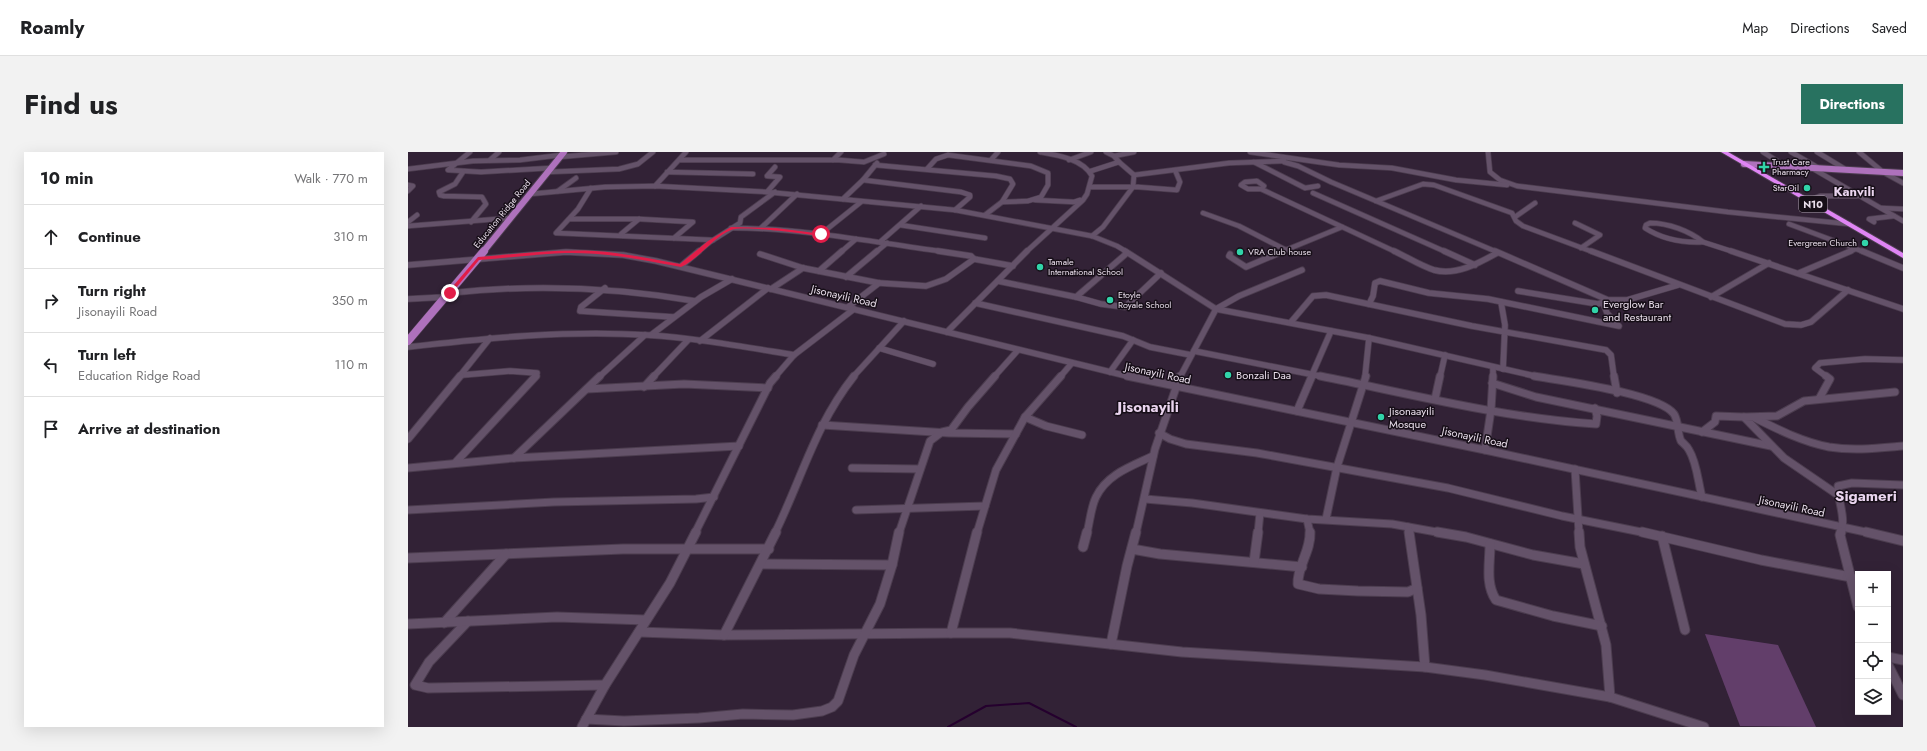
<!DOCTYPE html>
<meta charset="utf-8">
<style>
:root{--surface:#fff;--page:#f2f2f2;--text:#202124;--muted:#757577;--line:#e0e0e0;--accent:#287260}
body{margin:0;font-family:Jost,sans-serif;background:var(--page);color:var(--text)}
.controls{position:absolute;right:12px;bottom:12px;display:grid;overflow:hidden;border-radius:0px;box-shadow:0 4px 16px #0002}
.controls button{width:36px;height:36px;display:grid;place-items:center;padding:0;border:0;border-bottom:1px solid var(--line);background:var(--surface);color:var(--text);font:20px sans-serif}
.stop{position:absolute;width:12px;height:12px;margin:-9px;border:3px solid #e11d48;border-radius:50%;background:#fff}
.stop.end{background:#e11d48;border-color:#fff;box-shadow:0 1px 4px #0008}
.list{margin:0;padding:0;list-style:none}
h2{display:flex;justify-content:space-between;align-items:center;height:52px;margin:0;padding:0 16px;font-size:17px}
h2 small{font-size:13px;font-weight:400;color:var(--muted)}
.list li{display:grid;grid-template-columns:26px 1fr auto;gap:12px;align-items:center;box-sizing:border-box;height:64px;padding:0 16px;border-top:1px solid var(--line)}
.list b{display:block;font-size:15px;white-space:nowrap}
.list p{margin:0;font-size:13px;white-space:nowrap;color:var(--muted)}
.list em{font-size:13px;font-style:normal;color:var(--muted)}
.icon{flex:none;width:22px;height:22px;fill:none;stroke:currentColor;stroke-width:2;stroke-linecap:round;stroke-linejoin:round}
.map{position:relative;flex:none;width:1495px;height:575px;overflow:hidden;border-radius:0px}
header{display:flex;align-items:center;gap:24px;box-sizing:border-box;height:56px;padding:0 20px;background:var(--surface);border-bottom:1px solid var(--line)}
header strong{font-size:19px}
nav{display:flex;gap:22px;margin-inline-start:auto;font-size:14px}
.intro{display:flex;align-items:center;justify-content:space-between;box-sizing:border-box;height:96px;padding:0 24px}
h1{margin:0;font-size:28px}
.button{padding:10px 18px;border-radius:0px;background:var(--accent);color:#fff;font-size:14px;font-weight:700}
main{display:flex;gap:24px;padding:0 24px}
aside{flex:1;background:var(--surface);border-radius:0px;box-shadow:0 4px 16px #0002}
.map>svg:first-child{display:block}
</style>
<header>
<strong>Roamly</strong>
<nav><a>Map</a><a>Directions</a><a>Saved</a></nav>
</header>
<div class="intro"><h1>Find us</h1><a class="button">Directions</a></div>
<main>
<aside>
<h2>10 min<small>Walk · 770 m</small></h2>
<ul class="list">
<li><svg class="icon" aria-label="ahead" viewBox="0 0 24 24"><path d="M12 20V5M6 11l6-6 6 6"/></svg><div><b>Continue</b></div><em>310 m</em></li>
<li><svg class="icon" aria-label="right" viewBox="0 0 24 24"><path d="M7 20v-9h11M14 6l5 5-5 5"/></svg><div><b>Turn right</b><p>Jisonayili Road</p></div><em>350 m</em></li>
<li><svg class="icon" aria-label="left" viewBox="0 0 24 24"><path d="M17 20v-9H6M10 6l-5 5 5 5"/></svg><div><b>Turn left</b><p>Education Ridge Road</p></div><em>110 m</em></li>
<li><svg class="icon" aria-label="arrive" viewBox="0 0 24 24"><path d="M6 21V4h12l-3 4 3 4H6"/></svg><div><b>Arrive at destination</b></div></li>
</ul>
</aside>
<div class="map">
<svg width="1495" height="575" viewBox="0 0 1495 575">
<rect width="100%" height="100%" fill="#322236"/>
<!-- green -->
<path fill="#623e6a" d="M 1297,482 L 1370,493 L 1408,575 L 1332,574 Z"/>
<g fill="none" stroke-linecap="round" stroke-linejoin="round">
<!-- stream -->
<path stroke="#25002e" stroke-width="2" d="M 540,575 L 578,554 L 621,551 L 668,575"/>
<!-- minor-far3 casing -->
<g stroke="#4c3d4f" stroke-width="6">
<g id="minor-far3">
<path d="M 62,0 L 40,18 L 73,20 L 143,16"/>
<path d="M 698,0 L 706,4"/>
<path d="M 842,0 L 875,5 L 876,10 L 890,14 L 923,30 L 1089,100"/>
<path d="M 1080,0 L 1082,20 L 1092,28 L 1109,34 L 1320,60 L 1441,72"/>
<path d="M 1355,0 L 1377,14"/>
<path d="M 1383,0 L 1409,15"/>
<path d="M 1409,0 L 1437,17"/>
<path d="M 1451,0 L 1475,20 L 1495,31"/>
<path d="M 151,5 L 208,0"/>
<path d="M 875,5 L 931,13 L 984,16 L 1048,28 L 1099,33"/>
<path d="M 82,8 L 91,0"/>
<path d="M 272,8 L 431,8 L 456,10 L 476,2"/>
<path d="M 425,8 L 433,0"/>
<path d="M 583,8 L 590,0"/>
<path d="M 661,8 L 683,0"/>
<path d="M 846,10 L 897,36 L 910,34"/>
<path d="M 467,13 L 588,24 L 602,27 L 605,32 L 594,50 L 577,63"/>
<path d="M 1402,15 L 1495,69"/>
<path d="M 0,17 L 65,9 L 112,8 L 153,3"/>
<path d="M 519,17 L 528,7 L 540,3 L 623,14 L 640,21 L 640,33 L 633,45 L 620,49 L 594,50"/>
<path d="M 683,19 L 711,10 L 706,4 L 726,0"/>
<path d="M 55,20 L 47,32 L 31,40 L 32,43 L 36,44 L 74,45 L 78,52 L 63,70"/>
<path d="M 139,20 L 211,17 L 230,12 L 245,0"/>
<path d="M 259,20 L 345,22"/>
<path d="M 726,23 L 821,11 L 876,9"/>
<path d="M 455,28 L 553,40 L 562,43 L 562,45 L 547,58"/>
<path d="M 849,29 L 856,34 L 853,37 L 840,37 L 833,33 L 837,30 Z"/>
<path d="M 0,33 L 5,34 L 0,39"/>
<path d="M 247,34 L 278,0"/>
<path d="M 682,35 L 730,35 L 769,38 L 772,30 L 767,18"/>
<path d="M 183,36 L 170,57 L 148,81 L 305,88"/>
<path d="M 853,37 L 988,100"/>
<path d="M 150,39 L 168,26"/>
<path d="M 359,40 L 372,25 L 359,24 L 367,15"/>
<path d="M 905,41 L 1038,100"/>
<path d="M 122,42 L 197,35 L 247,34 L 359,40 L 547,58 L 684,84 L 709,94 L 719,100"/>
<path d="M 435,47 L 455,28 L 469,11"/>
<path d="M 627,48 L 666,50 L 672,48"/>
<path d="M 968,49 L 1015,32 L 1026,33 L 1104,61 L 1108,69 L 1115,74 L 1185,100"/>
<path d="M 1400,49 L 1412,44 L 1449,44"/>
<path d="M 1473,56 L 1495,57"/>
<path d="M 795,61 L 831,74 L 878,98"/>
<path d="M 1107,65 L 1127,51"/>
<path d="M 162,67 L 231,67 L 285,70 L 266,86"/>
<path d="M 0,70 L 9,63"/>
<path d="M 1466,70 L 1461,67 L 1486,64"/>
<path d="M 1167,71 L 1192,83 L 1173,96"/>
<path d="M 1242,71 C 1260,71 1282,79 1295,90 C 1275,91 1254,87 1237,76 L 1238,73 Z"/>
<path d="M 1381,72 L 1448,97 L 1440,100"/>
<path d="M 492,73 L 577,86"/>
<path d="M 0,74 L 102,66"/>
<path d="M 323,76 C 396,76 465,90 537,100"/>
<path d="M 353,76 L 389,42"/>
<path d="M 213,82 L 231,67"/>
<path d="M 413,82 L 453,50"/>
<path d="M 684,84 L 695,75 L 725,35 L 726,23 L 711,10"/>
<path d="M 472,90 L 513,54"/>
<path d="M 1295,90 L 1326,100"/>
<path d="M 1448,97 L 1456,100"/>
<path d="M 154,100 L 164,100"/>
<path d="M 290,100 L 302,90 L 332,71 L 333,65 L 367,40"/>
<path d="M 433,100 L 448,87"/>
<path d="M 468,100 L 479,91"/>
<path d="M 618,100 L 675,48 L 679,42 L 684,24 C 675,7 649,3 632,0"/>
<path d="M 873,100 L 934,75"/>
</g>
</g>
<!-- minor-far2 casing -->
<g stroke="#4c3d4f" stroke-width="7">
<g id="minor-far2">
<path d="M 530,99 L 563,104 L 566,107 L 605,114"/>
<path d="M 717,99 L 808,157 L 961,186 L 1131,225"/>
<path d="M 986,99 C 999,105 1013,114 1026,118 C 1048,124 1071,111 1089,101"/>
<path d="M 1036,99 L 1067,113"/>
<path d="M 1087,99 L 1200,148 L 1219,148 L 1270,133"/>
<path d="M 1183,99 L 1377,172 L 1393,173 L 1403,170 L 1440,138"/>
<path d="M 1323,99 L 1495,157"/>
<path d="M 1454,99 L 1495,116"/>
<path d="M 352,102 L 395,116 L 471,131 L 440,155"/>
<path d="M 822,102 L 821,104 L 838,115 L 876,99"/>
<path d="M 0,113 L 158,100 L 215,103 L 248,109 L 723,225"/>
<path d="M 273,114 L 291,99"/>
<path d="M 411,119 L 434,99"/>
<path d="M 1391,121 L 1443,99"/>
<path d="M 438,125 L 469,99"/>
<path d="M 590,129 L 668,145 L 719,101"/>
<path d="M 471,131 L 518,134 L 538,127 L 566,107"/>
<path d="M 197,136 L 173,155 L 172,159 L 265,165"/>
<path d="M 363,137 L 395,116"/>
<path d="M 1110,139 L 1190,152 L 1198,149"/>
<path d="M 42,141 C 125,132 205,135 287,149"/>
<path d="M 668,145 L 693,152 L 717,155 L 753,121"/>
<path d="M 1303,145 L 1361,111"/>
<path d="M 0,147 L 38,145"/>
<path d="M 1093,150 L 1097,173 L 1095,217"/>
<path d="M 567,151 L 715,184 L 742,195 L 783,203"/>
<path d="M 961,152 L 965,144 L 967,131 L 972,129 L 1021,141 L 1080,147 L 1211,174 L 1199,161 L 1195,151"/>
<path d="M 883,170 L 905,144 L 918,143 L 1064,174 L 1198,198 L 1203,203 L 1206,225"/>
<path d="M 539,180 L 619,99"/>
<path d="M 243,183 L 293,145 L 324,127"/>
<path d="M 292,189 L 360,136"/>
<path d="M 0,195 C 79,186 159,178 239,183 C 288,186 337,195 386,203"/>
<path d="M 471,196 L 525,212"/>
<path d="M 786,199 L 917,225"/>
<path d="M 702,220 L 725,188"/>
<path d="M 54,223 L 102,219 L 129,221 L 127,225"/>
<path d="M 51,225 L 82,186"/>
<path d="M 191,225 L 237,183"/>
<path d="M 245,225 L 280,188"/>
<path d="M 367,225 L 386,203 L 446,157"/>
<path d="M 445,225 L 496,169"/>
<path d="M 586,225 L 610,198"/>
<path d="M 652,225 L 664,211"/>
<path d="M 772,225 L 808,157 L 831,144 L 894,118"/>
<path d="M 903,225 L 923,179"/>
<path d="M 957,225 L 961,186"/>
<path d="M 1032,225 L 1037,203"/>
<path d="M 1085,225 L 1085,215"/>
<path d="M 1419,225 L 1407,216 L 1412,211 L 1457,207 L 1495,208"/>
</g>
</g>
<!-- minor-far1 casing -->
<g stroke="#4c3d4f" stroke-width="9">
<g id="minor-far1">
<path d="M 719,224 L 1077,298 L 1462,381"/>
<path d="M 912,224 C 1003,242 1095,266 1188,272 L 1189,264 L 1187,256"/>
<path d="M 1126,224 C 1154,229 1250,241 1266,262 C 1271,270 1269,281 1273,289 C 1276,292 1279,294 1281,298 C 1289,311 1290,330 1294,345"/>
<path d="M 1206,224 L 1209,241"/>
<path d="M 1084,231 L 1128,245 L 1363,294"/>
<path d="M 236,235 L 246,224"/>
<path d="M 179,237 L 276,232 L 360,236"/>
<path d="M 1027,247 L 1032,224"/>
<path d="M 1411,247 L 1422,227 L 1418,224"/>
<path d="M 889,259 L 904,224"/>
<path d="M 617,265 L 638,274 L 674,283"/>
<path d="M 1347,266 C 1371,278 1395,290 1421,295 C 1446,299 1471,296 1495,294"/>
<path d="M 414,273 L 541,281 L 608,282"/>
<path d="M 1294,280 L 1307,270 L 1308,264 L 1336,265"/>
<path d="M 751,281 L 762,287 L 778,292 L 849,301 L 1040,336 L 1154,364 L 1238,381"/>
<path d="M 0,287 L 52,224"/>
<path d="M 1077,298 L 1083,258 L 1085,224"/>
<path d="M 106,306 L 192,224"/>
<path d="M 48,310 L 128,224"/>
<path d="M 0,316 L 106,306 L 331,294"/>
<path d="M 444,316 L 512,317"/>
<path d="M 1167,317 L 1171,381"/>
<path d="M 1430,343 L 1376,306 L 1336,265 L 1369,264 L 1396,249 L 1487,240"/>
<path d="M 737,347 L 784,351 L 899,367 L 984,372 L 1034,381"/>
<path d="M 0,358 L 146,350 L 288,347 L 306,345"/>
<path d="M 448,358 L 577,354"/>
<path d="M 899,367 L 902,381"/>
<path d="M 918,367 L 929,315 L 958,224"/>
<path d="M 1000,375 L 1001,381"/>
<path d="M 287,381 L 362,231 L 368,224"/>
<path d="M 367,381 C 394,326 407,273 446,224"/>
<path d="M 491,381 L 522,289 L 534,280 L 543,278 L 560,255 L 587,224"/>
<path d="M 569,381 L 588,318 L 617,265 L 653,224"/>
<path d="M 679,381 C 682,369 683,355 688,345 C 699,322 724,314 745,304"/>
<path d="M 728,381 L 747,297 L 772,224"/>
<path d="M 850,381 L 852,361"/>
<path d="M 1433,381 C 1438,364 1430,351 1430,334 L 1444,331 L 1495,333"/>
</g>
</g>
<!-- minor casing -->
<g stroke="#4c3d4f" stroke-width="11">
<g id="minor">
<path d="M 902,380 C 903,399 889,414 890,432 L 911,437 L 950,439 L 1000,440 L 1009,436"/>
<path d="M 1001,380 L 1013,463 L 1017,515"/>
<path d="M 1029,380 L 1058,385 L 1125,403 L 1176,412"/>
<path d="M 1171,380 L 1172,395 L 1198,493 L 1202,545 L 1296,575"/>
<path d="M 1234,380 L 1353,408 L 1443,425"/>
<path d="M 1433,380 L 1432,383 L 1450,455"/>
<path d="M 1458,380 L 1495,389"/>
<path d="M 1254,384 L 1277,478"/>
<path d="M 1082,392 C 1082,411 1077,432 1088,448 L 1145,464 L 1194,474"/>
<path d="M 675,395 L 679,380"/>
<path d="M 724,397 L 752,402 L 894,415"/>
<path d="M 0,406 L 215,397 L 361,397"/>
<path d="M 846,410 L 850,380"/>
<path d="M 353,412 L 484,413"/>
<path d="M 60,469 L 21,510 L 7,533 L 20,536 L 197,533"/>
<path d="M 36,471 L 98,402"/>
<path d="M 0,472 L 149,465 L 238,468"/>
<path d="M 231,480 L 316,483 L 543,481 L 569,380"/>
<path d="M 543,481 L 602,481 L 774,500 L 1017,515 L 1077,523 L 1202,545"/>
<path d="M 316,483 L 368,380"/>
<path d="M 703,492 L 719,414 L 728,380"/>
<path d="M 1480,505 L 1495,508"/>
<path d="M 1480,513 L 1495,543"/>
<path d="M 178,567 L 216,569 L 291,566 L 335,562 L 385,563 L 414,559 L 424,555 L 430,549 L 446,503 L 472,452 L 484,413 L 491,380"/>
<path d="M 174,575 L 197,533 L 262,431 L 288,380"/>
</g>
</g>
<!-- major-far1 casing -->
<g stroke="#4c3d4f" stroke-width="8">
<g id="major-far1">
<path d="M 1336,12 L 1495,21"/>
<path d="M 75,100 L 156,0"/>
</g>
</g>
<!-- major casing -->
<g stroke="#4c3d4f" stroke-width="9">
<path id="major" d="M 0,189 L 76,99"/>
</g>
<!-- highway casing -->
<g stroke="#4c3d4f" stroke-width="2">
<path id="highway" d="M 1313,0 L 1320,0 L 1495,101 L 1495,106 Z"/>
</g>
<!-- minor-far3 -->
<use href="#minor-far3" stroke="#645269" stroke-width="4.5"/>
<!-- minor-far2 -->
<use href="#minor-far2" stroke="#645269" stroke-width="5.5"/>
<!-- minor-far1 -->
<use href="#minor-far1" stroke="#645269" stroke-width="7"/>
<!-- minor -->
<use href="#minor" stroke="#645269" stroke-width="9"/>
<!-- major-far1 -->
<use href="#major-far1" stroke="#ae71bc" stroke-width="6"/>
<!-- major -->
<use href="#major" stroke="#ae71bc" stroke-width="8"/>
<!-- highway -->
<use href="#highway" fill="#df85f4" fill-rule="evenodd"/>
</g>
<!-- route -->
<path fill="#e11d48" d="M 323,75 L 368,76 L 415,82 L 413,84 C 397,82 336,73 323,78 C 304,86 291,107 273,115 C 235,108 197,100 157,101 C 129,102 100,106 71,108 L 43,142 L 39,141 L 70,105 C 109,102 148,97 187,99 C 216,101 244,107 272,112 L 300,89 Z"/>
<!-- markers -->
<g fill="#31d4a9" stroke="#160e17" stroke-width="1.5">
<path d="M1354 9h4v4h4v4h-4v4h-4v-4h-4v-4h4z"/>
<circle cx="1399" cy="36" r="4"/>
<circle cx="1457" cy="91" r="4"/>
<circle cx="832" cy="100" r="4"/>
<circle cx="632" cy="115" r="4"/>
<circle cx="702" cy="148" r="4"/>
<circle cx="1187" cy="158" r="4"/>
<circle cx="820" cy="223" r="4"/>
<circle cx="973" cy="265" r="4"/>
</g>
<g text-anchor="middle" stroke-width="3" stroke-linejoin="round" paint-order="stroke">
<!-- far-poi labels -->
<g font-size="9" fill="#eadfec" stroke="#160e17" text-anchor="start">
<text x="1364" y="13">Trust Care<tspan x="1364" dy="10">Pharmacy</tspan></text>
<text x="1391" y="39" text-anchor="end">StarOil</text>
<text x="1449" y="94" text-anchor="end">Evergreen Church</text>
<text x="840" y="103">VRA Club house</text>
<text x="640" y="113">Tamale<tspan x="640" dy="10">International School</tspan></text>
<text x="710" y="146">Etoyle<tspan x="710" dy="10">Royale School</tspan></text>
</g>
<!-- far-street labels -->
<g font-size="9" fill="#eadfec" stroke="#160e17">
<text transform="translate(94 62) rotate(-51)" y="3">Education Ridge Road</text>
</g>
<!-- shield labels -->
<rect fill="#160e17" stroke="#aaa0ac" stroke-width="1" x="1391" y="44" width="28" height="16" rx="3"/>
<g font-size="10" font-weight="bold" fill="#eadfec">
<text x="1405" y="56">N10</text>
</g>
<!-- street labels -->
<g font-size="11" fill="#eadfec" stroke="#160e17">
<text transform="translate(436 144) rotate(13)" y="4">Jisonayili Road</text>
<text transform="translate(750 221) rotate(12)" y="4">Jisonayili Road</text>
<text transform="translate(1067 285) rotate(12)" y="4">Jisonayili Road</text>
<text transform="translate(1384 354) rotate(12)" y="4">Jisonayili Road</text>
</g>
<!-- poi labels -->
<g font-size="11" fill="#eadfec" stroke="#160e17" text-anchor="start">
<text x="1195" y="156">Everglow Bar<tspan x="1195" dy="13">and Restaurant</tspan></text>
<text x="828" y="227">Bonzali Daa</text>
<text x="981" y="263">Jisonaayili<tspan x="981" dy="13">Mosque</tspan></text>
</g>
<!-- far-district labels -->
<g font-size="13" font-weight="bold" fill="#ead5ef" stroke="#160e17">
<text x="1446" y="44">Kanvili</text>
</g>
<!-- district labels -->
<g font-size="15" font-weight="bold" fill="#ead5ef" stroke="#160e17">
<text x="740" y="260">Jisonayili</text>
<text x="1458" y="349">Sigameri</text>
</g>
</g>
</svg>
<div class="controls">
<button>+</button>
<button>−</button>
<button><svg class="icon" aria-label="locate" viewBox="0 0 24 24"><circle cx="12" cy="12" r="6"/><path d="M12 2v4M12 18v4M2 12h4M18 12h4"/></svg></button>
<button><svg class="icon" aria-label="layers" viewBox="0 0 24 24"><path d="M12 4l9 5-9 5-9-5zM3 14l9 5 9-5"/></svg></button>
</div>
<div class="stop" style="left:413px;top:82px"></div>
<div class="stop end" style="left:42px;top:141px"></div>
</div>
</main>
